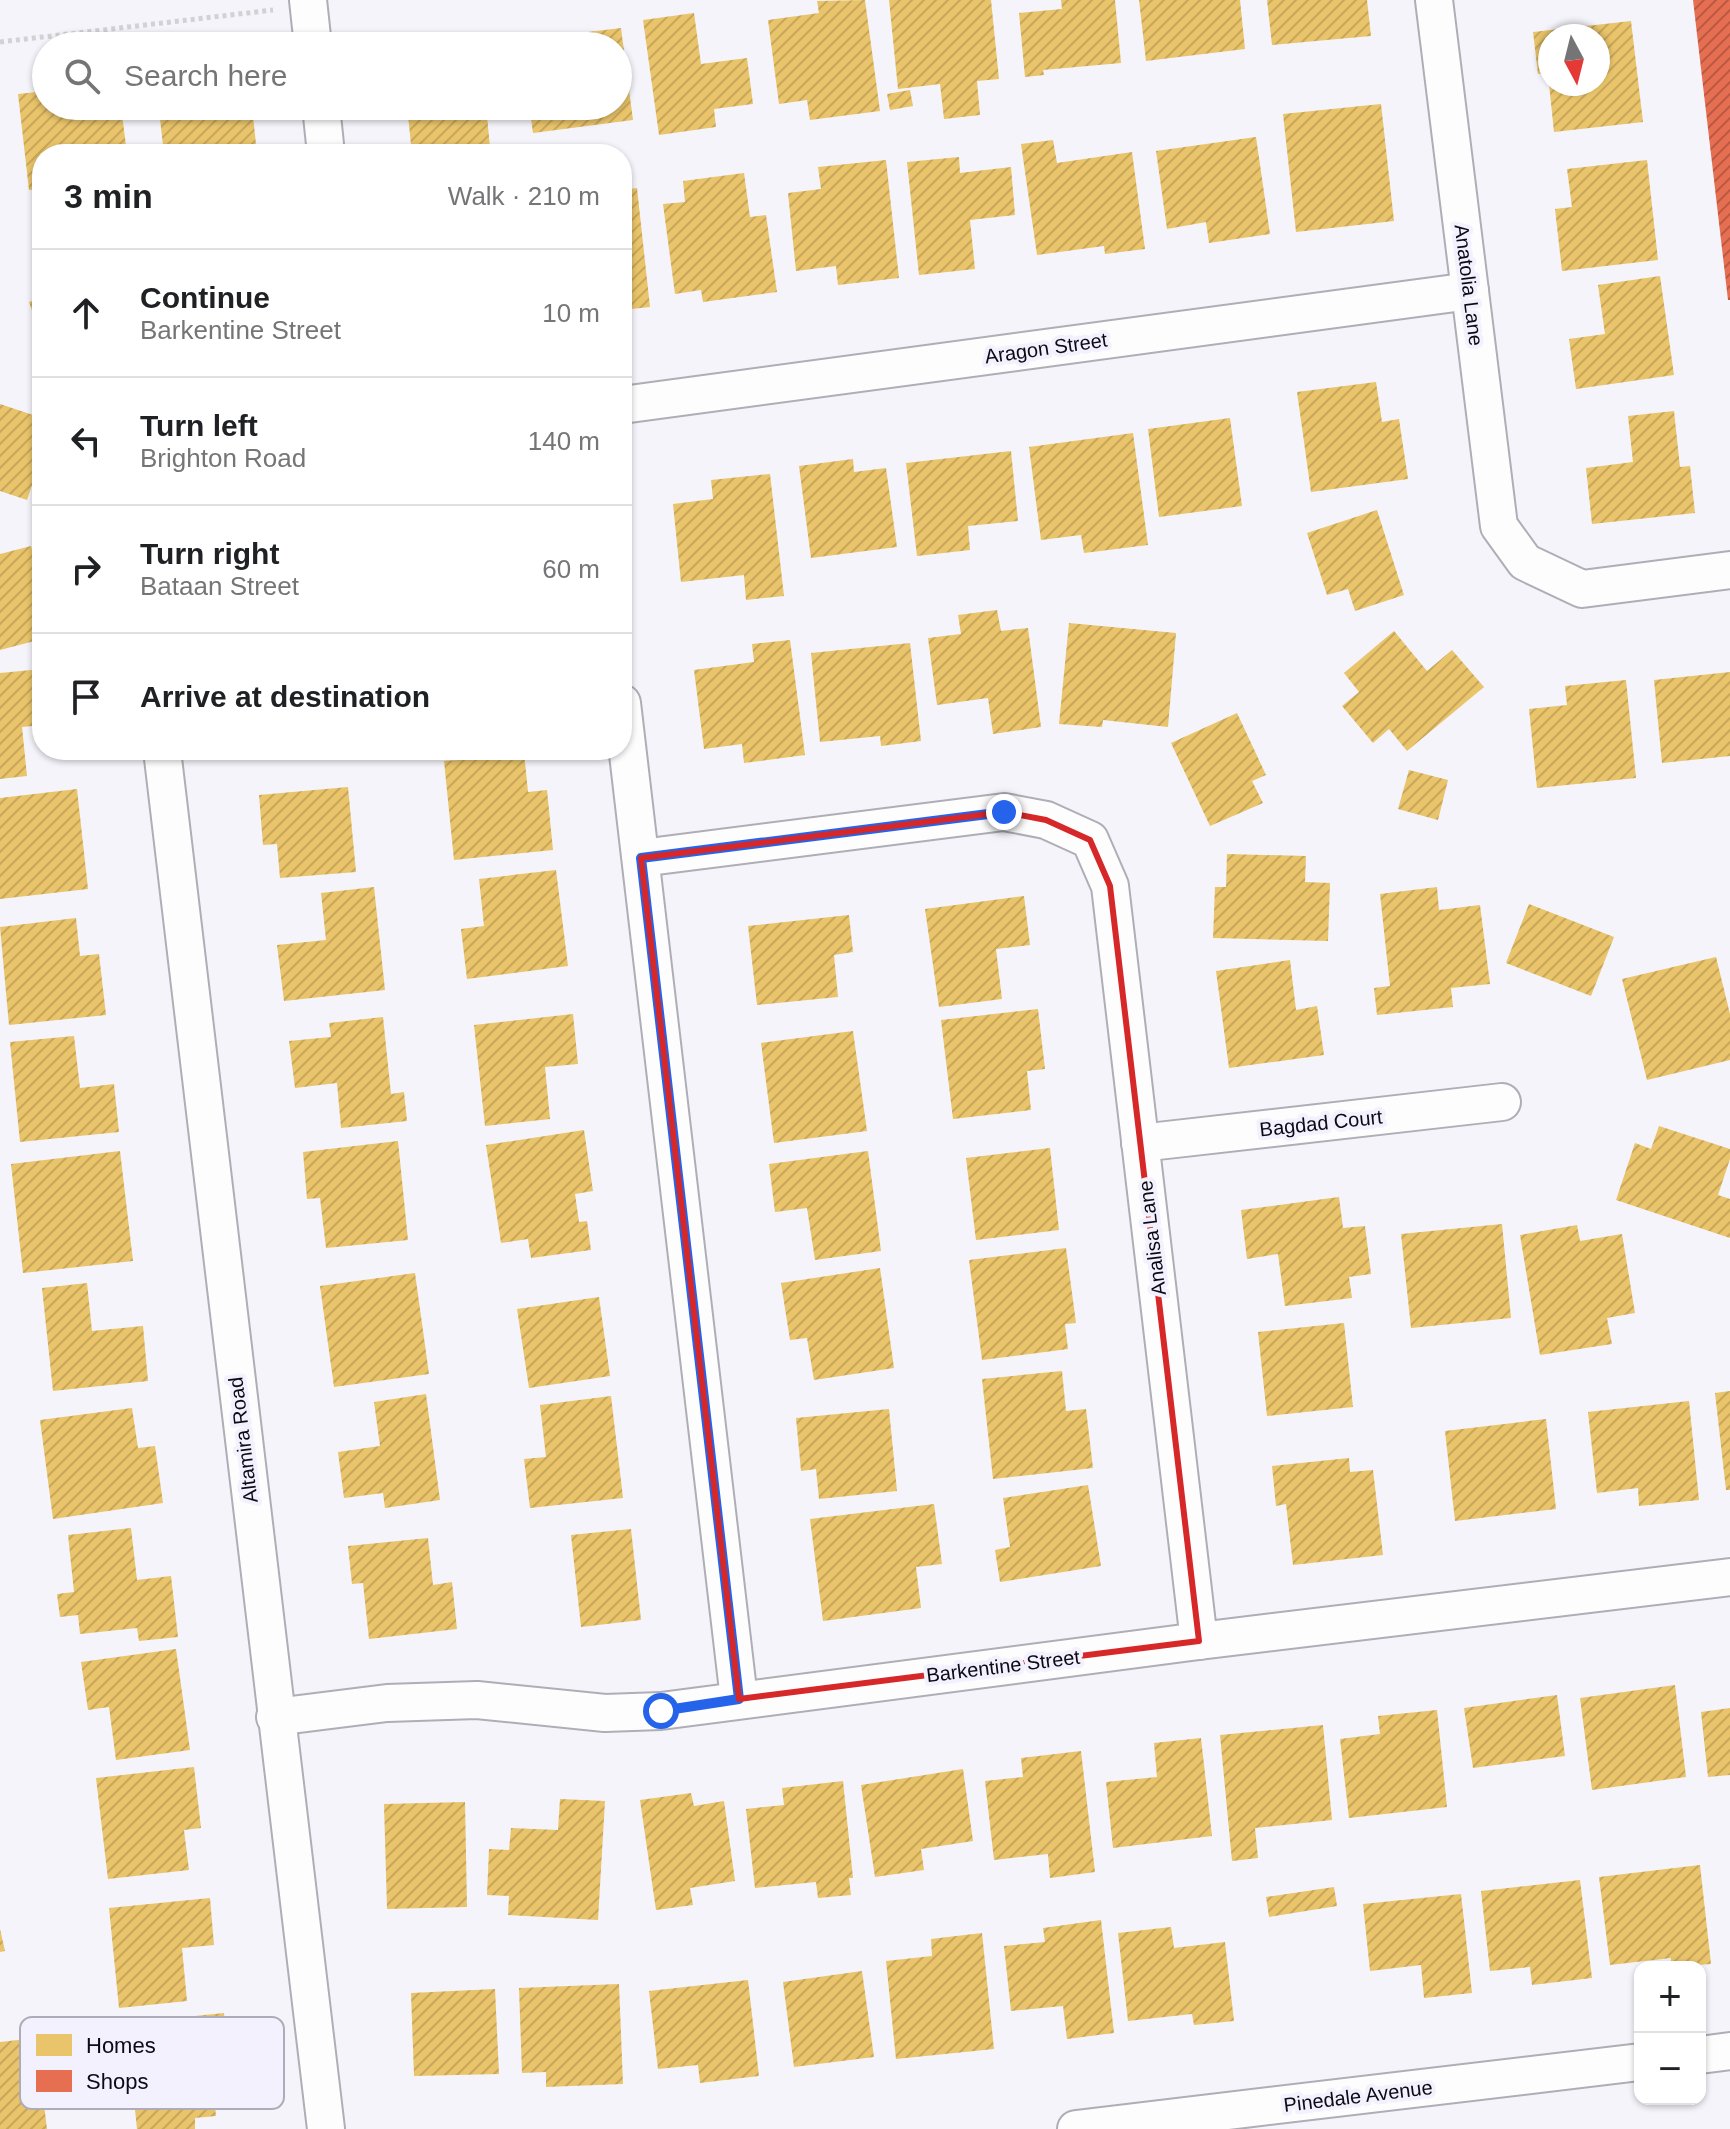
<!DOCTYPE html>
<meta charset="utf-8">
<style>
:root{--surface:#fff;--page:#f2f2f2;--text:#202124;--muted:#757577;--line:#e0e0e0}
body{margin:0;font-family:Arial,sans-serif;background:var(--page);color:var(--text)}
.controls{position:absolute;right:24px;bottom:24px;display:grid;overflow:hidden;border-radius:16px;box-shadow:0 2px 6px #0004}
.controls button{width:72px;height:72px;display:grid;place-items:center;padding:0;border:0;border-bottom:2px solid var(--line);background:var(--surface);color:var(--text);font:40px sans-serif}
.compass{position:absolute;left:1538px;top:24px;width:72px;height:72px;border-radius:50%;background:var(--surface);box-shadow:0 2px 6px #0004;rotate:173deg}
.stop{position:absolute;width:24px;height:24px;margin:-18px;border:6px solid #2563eb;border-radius:50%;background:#fff}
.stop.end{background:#2563eb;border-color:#fff;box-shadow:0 2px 8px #0008}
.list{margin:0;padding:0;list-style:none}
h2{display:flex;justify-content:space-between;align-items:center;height:104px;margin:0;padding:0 32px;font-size:34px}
h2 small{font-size:26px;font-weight:400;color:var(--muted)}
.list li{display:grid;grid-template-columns:52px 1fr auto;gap:24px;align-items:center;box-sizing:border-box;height:128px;padding:0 32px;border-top:2px solid var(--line)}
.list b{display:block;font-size:30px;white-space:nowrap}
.list p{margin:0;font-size:26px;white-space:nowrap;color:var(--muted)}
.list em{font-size:26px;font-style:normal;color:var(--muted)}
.icon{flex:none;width:44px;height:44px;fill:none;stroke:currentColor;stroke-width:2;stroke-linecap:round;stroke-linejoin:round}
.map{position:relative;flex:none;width:1730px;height:2129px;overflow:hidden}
.search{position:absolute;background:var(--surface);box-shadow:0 2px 6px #0004;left:32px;top:32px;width:600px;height:88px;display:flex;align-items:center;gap:20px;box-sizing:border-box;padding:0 28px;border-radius:44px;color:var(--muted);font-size:30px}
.panel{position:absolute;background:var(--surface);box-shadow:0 2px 6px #0004;left:32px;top:144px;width:600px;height:616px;border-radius:32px}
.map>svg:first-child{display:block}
</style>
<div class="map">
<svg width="1730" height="2129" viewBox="0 0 1730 2129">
<defs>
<pattern id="homes-hatch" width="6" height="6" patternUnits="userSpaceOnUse" patternTransform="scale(2)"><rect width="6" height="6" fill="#e9c46a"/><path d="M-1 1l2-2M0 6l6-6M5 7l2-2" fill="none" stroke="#c7a75b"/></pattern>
<pattern id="shops-hatch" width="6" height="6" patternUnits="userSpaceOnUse" patternTransform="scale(2)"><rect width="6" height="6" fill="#e76f51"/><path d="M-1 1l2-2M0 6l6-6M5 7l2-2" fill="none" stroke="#ba5942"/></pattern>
</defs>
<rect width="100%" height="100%" fill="#f5f4fa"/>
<!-- homes -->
<g fill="url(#homes-hatch)">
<path d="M 865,0 L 880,111 L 810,120 L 807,100 L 779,104 L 768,20 L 819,13 L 817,1 Z"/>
<path d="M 889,0 L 991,0 L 999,79 L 977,81 L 980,115 L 944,119 L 940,84 L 898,89 Z"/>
<path d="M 1061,0 L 1115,0 L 1121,63 L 1043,70 L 1044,75 L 1025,77 L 1019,13 L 1062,9 Z"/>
<path d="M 1139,0 L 1240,0 L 1245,49 L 1146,61 Z"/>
<path d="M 1267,0 L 1367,0 L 1371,36 L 1272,45 Z"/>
<path d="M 694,13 L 701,64 L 747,58 L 753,104 L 714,109 L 716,127 L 659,135 L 643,20 Z"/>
<path d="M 1631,21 L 1643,122 L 1554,132 L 1549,84 L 1598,84 L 1598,36 L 1550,36 L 1550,78 L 1548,78 L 1547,73 L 1538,74 L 1533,32 Z"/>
<path d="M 621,28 L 633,120 L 533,133 L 529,106 L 618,106 L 618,46 L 521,46 L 521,40 Z"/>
<path d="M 498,38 L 499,46 L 439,46 L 439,43 Z"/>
<path d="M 910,90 L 913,106 L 890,110 L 887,94 Z"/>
<path d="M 46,91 L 46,106 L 121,106 L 127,154 L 42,154 L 42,189 L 29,190 L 18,94 Z"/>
<path d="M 1381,104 L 1394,221 L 1296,232 L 1283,114 Z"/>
<path d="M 205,106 L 252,106 L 257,154 L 164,154 L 160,119 L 205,114 Z"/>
<path d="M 407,106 L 486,106 L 490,147 L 468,149 L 469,154 L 412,154 Z"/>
<path d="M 1256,137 L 1270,234 L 1209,243 L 1206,222 L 1167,229 L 1156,151 Z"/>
<path d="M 1053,140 L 1057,163 L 1132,152 L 1145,249 L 1105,254 L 1104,246 L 1037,255 L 1021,144 Z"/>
<path d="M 959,157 L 960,173 L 1011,167 L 1015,215 L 970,220 L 975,269 L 919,275 L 907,162 Z"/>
<path d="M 886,160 L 899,278 L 838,285 L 836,266 L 796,271 L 788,193 L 821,189 L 818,167 Z"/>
<path d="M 1647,160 L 1658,260 L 1562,271 L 1555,209 L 1572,207 L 1567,169 Z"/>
<path d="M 744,173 L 750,217 L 766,215 L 777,292 L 703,302 L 701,290 L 675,294 L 663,204 L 685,202 L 683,181 Z"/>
<path d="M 637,188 L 650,307 L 622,310 L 622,190 Z"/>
<path d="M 1660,276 L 1674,375 L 1576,389 L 1569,339 L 1605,334 L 1598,285 Z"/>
<path d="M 42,297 L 42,338 L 29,302 Z"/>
<path d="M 1376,382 L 1382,422 L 1399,419 L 1408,479 L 1311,492 L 1297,392 Z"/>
<path d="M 0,404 L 42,418 L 42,455 L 27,500 L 0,491 Z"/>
<path d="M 1674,411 L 1680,467 L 1690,466 L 1695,513 L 1592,524 L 1586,468 L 1633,462 L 1628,416 Z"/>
<path d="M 1230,418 L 1242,506 L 1159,517 L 1148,429 Z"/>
<path d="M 1133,433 L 1148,545 L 1084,553 L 1081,535 L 1041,540 L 1029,447 Z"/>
<path d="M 1011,451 L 1018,521 L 968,526 L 970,550 L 917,556 L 906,463 Z"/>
<path d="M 853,459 L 854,472 L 886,468 L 897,547 L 811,558 L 799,466 Z"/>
<path d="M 770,474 L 784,596 L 746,600 L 744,575 L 681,582 L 673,504 L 713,499 L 711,480 Z"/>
<path d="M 1377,510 L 1404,595 L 1355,611 L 1348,589 L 1327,595 L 1307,533 Z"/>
<path d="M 31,546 L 42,587 L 42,639 L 0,650 L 0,554 Z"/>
<path d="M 997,610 L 1001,631 L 1028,628 L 1041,727 L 993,734 L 988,698 L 937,705 L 928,638 L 961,634 L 958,615 Z"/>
<path d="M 1069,623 L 1176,633 L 1168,727 L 1103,720 L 1102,727 L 1059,724 Z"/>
<path d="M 1394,631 L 1427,671 L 1452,650 L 1484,687 L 1407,751 L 1389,729 L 1373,743 L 1342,706 L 1359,692 L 1344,673 Z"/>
<path d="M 790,640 L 805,755 L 744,763 L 742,744 L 704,749 L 694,670 L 754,662 L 752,644 Z"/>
<path d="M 910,643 L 921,741 L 881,746 L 880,736 L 820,742 L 811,653 Z"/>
<path d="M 42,669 L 42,725 L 22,727 L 27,776 L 0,779 L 0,673 Z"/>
<path d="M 1730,672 L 1730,756 L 1662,763 L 1654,680 Z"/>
<path d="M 1626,680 L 1636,778 L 1537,788 L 1529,709 L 1567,705 L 1565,686 Z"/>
<path d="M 1237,713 L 1266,775 L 1252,781 L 1263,803 L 1210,826 L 1171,743 Z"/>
<path d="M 458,750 L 524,752 L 528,792 L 547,790 L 553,850 L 454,860 L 444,761 L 459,760 Z"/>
<path d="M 1409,770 L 1448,780 L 1438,820 L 1398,809 Z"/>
<path d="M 348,787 L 356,872 L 280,878 L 277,844 L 263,845 L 259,795 Z"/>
<path d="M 77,789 L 88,889 L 0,899 L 0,798 Z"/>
<path d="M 1227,854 L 1306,856 L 1305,882 L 1330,883 L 1328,941 L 1213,938 L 1215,887 L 1226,887 Z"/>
<path d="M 556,870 L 568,966 L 467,979 L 461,929 L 484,926 L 479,879 Z"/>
<path d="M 374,887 L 385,990 L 284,1001 L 277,945 L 326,940 L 321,893 Z"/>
<path d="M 1437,887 L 1439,910 L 1480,905 L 1490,984 L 1451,988 L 1453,1007 L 1377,1015 L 1374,988 L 1390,986 L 1380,894 Z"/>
<path d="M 1024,896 L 1030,945 L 996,949 L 1002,999 L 939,1007 L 925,909 Z"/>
<path d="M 1529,904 L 1614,937 L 1591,996 L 1506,963 Z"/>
<path d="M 849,915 L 853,952 L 834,955 L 838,997 L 757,1005 L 748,926 Z"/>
<path d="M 76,918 L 80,956 L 99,954 L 106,1015 L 9,1025 L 0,927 Z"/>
<path d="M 1716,957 L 1730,1014 L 1730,1060 L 1647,1080 L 1622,979 Z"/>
<path d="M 1290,960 L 1296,1010 L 1317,1006 L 1324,1055 L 1229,1068 L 1216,971 Z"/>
<path d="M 1038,1009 L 1045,1069 L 1027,1071 L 1031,1110 L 953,1119 L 941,1020 Z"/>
<path d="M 573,1014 L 578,1064 L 545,1067 L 550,1119 L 485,1126 L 474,1025 Z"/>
<path d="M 383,1017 L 391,1094 L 404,1092 L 407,1121 L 341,1128 L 337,1083 L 295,1088 L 289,1041 L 331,1037 L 329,1023 Z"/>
<path d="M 853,1031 L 867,1131 L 774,1143 L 761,1043 Z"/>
<path d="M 74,1036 L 80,1088 L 114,1084 L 119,1132 L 20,1142 L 10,1042 Z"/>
<path d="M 1659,1126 L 1730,1149 L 1730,1159 L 1718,1195 L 1730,1199 L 1730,1238 L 1616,1200 L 1635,1143 L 1651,1149 Z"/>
<path d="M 584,1130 L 593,1191 L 575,1194 L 579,1222 L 587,1221 L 591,1250 L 531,1258 L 528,1239 L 501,1243 L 486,1145 Z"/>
<path d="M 398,1141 L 408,1240 L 326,1248 L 320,1198 L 307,1199 L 303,1152 Z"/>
<path d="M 1050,1148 L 1059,1230 L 976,1240 L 966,1158 Z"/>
<path d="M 120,1151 L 133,1261 L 23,1273 L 11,1164 Z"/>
<path d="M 868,1151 L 881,1251 L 815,1260 L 807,1208 L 775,1212 L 769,1164 Z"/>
<path d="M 1339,1197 L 1343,1228 L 1365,1226 L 1371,1274 L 1349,1277 L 1352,1298 L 1285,1306 L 1278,1254 L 1247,1259 L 1241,1210 Z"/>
<path d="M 1502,1224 L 1511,1318 L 1411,1328 L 1401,1234 Z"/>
<path d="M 1577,1225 L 1580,1241 L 1622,1234 L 1635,1313 L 1607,1318 L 1612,1344 L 1540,1355 L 1520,1235 Z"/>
<path d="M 1066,1248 L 1076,1323 L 1065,1324 L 1068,1349 L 982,1360 L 969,1260 Z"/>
<path d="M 880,1268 L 894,1368 L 814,1380 L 807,1338 L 790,1340 L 781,1283 Z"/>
<path d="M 415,1273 L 429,1374 L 334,1387 L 320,1286 Z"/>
<path d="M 87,1283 L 92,1331 L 143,1326 L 148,1381 L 53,1391 L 42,1288 Z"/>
<path d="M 599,1297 L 610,1376 L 529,1388 L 517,1309 Z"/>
<path d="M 1344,1323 L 1353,1407 L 1267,1416 L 1258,1332 Z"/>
<path d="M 1062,1371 L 1066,1411 L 1086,1409 L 1093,1468 L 993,1479 L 982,1379 Z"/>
<path d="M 1730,1391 L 1730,1490 L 1726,1490 L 1715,1393 Z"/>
<path d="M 426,1394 L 440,1500 L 385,1508 L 383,1493 L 344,1498 L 338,1452 L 380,1446 L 374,1402 Z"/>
<path d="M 611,1396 L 623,1498 L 530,1508 L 524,1459 L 546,1457 L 540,1405 Z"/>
<path d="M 1689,1401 L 1699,1500 L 1639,1506 L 1638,1488 L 1597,1493 L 1588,1412 Z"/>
<path d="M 132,1408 L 138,1448 L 155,1446 L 163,1503 L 53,1519 L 40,1420 Z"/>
<path d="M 889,1409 L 897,1491 L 819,1499 L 816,1469 L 801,1471 L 796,1418 Z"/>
<path d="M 1546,1419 L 1556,1509 L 1455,1521 L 1445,1431 Z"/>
<path d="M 1349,1458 L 1350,1472 L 1373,1470 L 1383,1555 L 1293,1565 L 1286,1504 L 1276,1506 L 1272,1466 Z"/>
<path d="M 1088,1485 L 1101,1566 L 1000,1582 L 995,1550 L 1010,1547 L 1003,1498 Z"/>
<path d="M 934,1504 L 942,1564 L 916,1567 L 921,1608 L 823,1621 L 810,1519 Z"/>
<path d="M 131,1528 L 137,1580 L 171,1576 L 178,1637 L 139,1641 L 137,1628 L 80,1634 L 78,1615 L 60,1617 L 57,1594 L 74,1592 L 68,1535 Z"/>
<path d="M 631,1529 L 641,1620 L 581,1627 L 571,1535 Z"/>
<path d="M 428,1538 L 433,1585 L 452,1582 L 457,1629 L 369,1639 L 363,1583 L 352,1584 L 348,1546 Z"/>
<path d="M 176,1649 L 190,1750 L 116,1760 L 109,1707 L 88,1710 L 81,1662 Z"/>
<path d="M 1675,1685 L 1686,1777 L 1592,1790 L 1580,1698 Z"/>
<path d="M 1557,1695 L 1565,1756 L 1473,1768 L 1464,1708 Z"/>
<path d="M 1730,1708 L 1730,1775 L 1708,1777 L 1701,1712 Z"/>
<path d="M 1437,1710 L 1447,1807 L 1349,1818 L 1340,1739 L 1380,1734 L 1378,1716 Z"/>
<path d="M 1323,1725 L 1332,1820 L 1255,1828 L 1258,1858 L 1232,1861 L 1220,1735 Z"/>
<path d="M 1201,1738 L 1212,1836 L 1113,1848 L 1106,1782 L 1157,1777 L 1154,1743 Z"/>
<path d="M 1081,1751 L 1095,1872 L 1050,1878 L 1048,1854 L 994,1860 L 985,1781 L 1023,1777 L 1021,1758 Z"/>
<path d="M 194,1767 L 201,1828 L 184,1830 L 189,1870 L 108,1879 L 96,1778 Z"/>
<path d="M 963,1769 L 973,1841 L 921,1849 L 924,1870 L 875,1877 L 861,1785 Z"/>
<path d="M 843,1781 L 853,1878 L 849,1878 L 851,1895 L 818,1898 L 816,1882 L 755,1888 L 746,1809 L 784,1805 L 782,1788 Z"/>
<path d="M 691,1793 L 694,1806 L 724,1801 L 735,1881 L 690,1888 L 693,1905 L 656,1910 L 640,1800 Z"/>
<path d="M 560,1799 L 605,1801 L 598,1920 L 508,1915 L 509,1896 L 487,1895 L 489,1849 L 509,1850 L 511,1828 L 558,1830 Z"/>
<path d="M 465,1802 L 467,1907 L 387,1909 L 384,1804 Z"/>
<path d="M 1700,1865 L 1711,1964 L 1671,1967 L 1671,1958 L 1610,1965 L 1599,1877 Z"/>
<path d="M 1580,1880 L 1592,1978 L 1532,1985 L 1530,1967 L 1490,1971 L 1481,1891 Z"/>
<path d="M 1334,1887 L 1337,1906 L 1269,1917 L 1266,1897 Z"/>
<path d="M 1461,1894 L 1472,1993 L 1424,1998 L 1421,1965 L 1370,1971 L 1363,1904 Z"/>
<path d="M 210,1898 L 214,1945 L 182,1948 L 187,2001 L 119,2008 L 109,1908 Z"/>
<path d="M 1101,1920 L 1114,2033 L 1067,2039 L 1063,2006 L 1011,2011 L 1004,1946 L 1045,1942 L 1043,1928 Z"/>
<path d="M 1171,1927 L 1174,1948 L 1225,1942 L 1234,2021 L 1194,2025 L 1192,2014 L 1128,2021 L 1118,1933 Z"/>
<path d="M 0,1929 L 5,1951 L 0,1952 Z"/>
<path d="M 982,1933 L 994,2049 L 896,2059 L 886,1961 L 932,1956 L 931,1939 Z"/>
<path d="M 862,1971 L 874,2057 L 794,2067 L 783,1982 Z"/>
<path d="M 748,1980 L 759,2076 L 700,2083 L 698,2065 L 658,2069 L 649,1991 Z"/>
<path d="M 619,1984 L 623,2084 L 546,2087 L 546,2072 L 522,2073 L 519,1988 Z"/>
<path d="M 495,1989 L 499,2074 L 414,2076 L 411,1993 Z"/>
<path d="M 224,2013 L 230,2074 L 212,2076 L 216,2116 L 195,2118 L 195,2129 L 137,2129 L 126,2023 Z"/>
<path d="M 36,2038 L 47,2129 L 0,2129 L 0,2042 Z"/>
</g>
<!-- shops -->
<path fill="url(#shops-hatch)" d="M 1693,0 L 1730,0 L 1730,300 L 1728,300 Z"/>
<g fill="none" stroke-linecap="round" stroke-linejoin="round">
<!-- minor casing -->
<g stroke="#afaeb6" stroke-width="40">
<g id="minor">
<path d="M 308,0 L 313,46"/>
<path d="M 1434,0 L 1499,526 L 1525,562 L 1582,589 L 1730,570"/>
<path d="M 321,106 L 326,154"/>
<path d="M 622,405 L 1470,291"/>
<path d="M 622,703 L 739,1699"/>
<path d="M 162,750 L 326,2129"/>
<path d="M 641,858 L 1004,812 L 1046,820 L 1090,840 L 1110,886 L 1199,1641"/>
<path d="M 1140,1143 L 1502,1102"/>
<path d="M 275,1717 L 387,1703 L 477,1700 L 605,1713 L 661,1711 L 1199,1641 L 1730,1577"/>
<path d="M 1700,2055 L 1730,2051"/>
<path d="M 1076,2129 L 1640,2062"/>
</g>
</g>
<!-- path -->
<path stroke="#d2d1d4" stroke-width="5" stroke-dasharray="4 4" stroke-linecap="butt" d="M 0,42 L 273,10"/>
<!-- minor -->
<use href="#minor" stroke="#fefdfe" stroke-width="36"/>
</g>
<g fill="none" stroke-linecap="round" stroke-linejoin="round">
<!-- route -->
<path stroke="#2563eb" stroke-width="10" d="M 661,1711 L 739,1699 L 641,858 L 1004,812"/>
</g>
<!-- marked area -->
<path fill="none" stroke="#d62828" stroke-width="6" stroke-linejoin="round" d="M 1004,812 L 1046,820 L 1090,840 L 1110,886 L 1199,1641 L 739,1699 L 641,858 Z"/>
<g text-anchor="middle" stroke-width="8" stroke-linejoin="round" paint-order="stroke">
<!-- street labels -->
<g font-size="20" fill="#0c0a14" stroke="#f3f1fd">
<text transform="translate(1469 285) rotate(83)" y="7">Anatolia Lane</text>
<text transform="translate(1046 348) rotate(-8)" y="7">Aragon Street</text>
<text transform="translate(1321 1123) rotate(-6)" y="7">Bagdad Court</text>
<text transform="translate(1152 1238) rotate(-97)" y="7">Analisa Lane</text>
<text transform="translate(243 1440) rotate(-97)" y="7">Altamira Road</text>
<text transform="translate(1003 1666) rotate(-7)" y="7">Barkentine Street</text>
<text transform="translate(1358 2096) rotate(-7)" y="7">Pinedale Avenue</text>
</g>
</g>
<!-- legend -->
<rect x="20" y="2017" width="264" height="92" rx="12" fill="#f3f1fd" stroke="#aeacb7" stroke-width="2"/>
<rect x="36" y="2034" width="36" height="22" fill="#e9c46a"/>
<rect x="36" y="2070" width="36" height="22" fill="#e76f51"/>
<g font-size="22" fill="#0c0a14">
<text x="86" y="2053">Homes</text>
<text x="86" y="2089">Shops</text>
</g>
</svg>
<div class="controls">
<button>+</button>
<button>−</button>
</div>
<svg class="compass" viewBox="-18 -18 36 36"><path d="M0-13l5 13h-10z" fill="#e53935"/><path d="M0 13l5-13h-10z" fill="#757577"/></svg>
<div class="stop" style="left:661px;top:1711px"></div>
<div class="stop end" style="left:1004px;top:812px"></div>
<div class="search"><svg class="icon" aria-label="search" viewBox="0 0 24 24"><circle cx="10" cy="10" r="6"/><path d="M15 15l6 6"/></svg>Search here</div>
<section class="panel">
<h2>3 min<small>Walk · 210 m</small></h2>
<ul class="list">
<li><svg class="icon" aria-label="ahead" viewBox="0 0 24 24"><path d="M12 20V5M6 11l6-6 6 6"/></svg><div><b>Continue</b><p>Barkentine Street</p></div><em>10 m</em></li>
<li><svg class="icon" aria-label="left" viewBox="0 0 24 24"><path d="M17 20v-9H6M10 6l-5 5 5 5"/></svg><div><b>Turn left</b><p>Brighton Road</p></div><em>140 m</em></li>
<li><svg class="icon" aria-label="right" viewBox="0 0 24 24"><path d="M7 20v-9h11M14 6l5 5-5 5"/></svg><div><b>Turn right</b><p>Bataan Street</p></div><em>60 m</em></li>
<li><svg class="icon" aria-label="arrive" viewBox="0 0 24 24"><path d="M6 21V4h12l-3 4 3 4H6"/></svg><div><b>Arrive at destination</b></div></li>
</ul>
</section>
</div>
